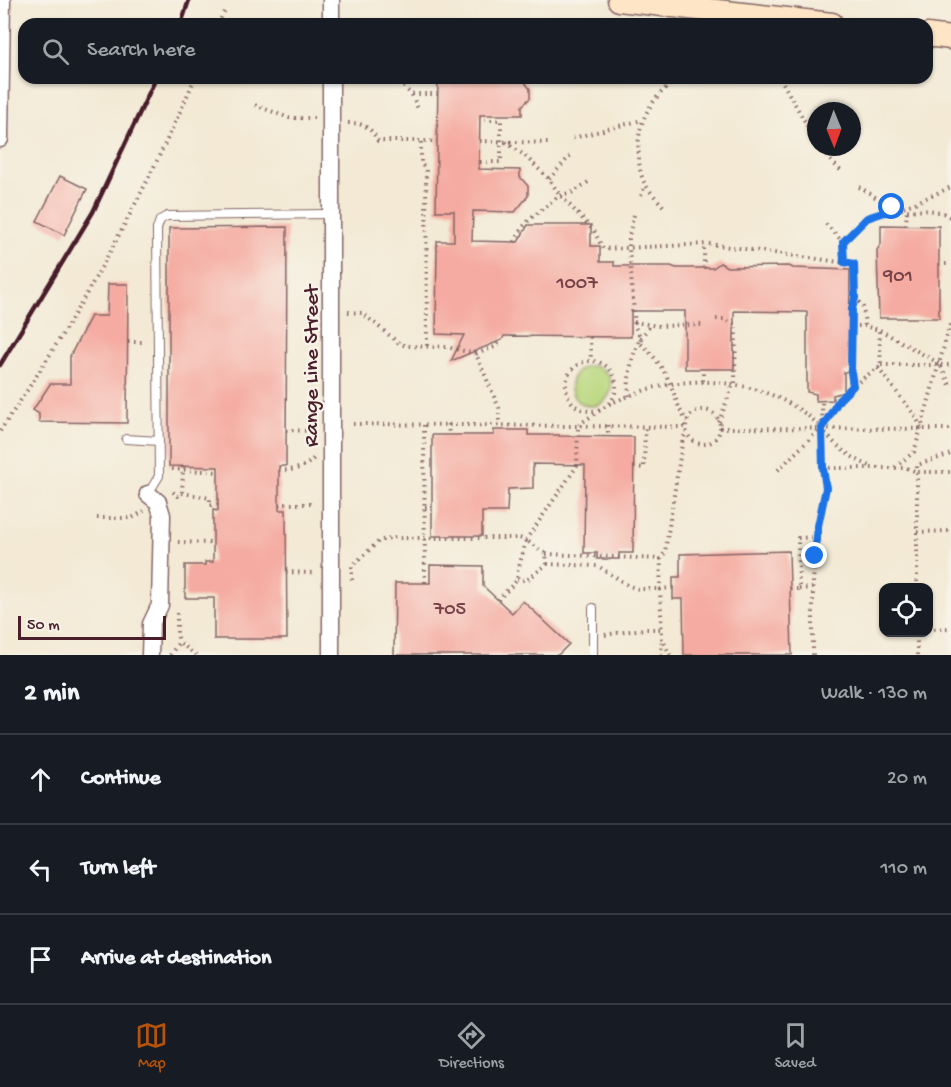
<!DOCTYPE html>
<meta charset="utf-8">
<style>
:root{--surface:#171b24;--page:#242831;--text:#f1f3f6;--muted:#9ea1a6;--line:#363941;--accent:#b45309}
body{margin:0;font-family:"Gochi Hand",sans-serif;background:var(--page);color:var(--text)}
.controls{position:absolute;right:18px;bottom:18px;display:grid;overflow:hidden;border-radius:12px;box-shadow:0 2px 4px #0004}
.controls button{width:54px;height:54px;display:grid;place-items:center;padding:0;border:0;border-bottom:2px solid var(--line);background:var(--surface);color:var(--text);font:30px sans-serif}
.compass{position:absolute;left:807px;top:102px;width:54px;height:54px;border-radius:50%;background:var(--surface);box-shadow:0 2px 4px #0004;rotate:179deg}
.scale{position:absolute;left:18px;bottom:15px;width:148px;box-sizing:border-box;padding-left:6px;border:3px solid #4a1f2b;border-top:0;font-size:16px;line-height:21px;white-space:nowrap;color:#4a1f2b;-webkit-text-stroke:4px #f7f3e8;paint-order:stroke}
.stop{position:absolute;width:18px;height:18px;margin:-14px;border:4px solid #1a73e8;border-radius:50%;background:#fff}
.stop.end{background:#1a73e8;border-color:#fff;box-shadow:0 2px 6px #0008}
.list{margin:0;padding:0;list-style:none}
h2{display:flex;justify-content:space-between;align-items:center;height:78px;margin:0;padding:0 24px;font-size:26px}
h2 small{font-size:20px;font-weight:400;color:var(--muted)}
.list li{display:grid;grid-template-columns:39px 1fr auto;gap:18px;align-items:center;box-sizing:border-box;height:90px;padding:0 24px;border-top:2px solid var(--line)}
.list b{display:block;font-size:22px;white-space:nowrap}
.list em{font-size:20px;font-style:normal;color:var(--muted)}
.icon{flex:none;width:33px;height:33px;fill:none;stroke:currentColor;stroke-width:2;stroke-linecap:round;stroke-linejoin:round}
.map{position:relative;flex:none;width:951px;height:655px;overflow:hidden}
.search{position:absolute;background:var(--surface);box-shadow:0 2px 4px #0004;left:18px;right:18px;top:18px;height:66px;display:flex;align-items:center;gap:15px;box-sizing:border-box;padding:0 21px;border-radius:18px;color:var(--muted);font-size:22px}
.sheet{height:348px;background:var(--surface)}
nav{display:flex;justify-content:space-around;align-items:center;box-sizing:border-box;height:84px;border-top:2px solid var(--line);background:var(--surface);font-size:16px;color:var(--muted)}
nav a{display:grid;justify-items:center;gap:3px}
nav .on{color:var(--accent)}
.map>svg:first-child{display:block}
</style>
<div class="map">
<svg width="951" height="655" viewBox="0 0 951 655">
<rect width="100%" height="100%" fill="#f7f3e8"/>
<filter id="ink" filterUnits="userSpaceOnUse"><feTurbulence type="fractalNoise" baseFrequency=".0167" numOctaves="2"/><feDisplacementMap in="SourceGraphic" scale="12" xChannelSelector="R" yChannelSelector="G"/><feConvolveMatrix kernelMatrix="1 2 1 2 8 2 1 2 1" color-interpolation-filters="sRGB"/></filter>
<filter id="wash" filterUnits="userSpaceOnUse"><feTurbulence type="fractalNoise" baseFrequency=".008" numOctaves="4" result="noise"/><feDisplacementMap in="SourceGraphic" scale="24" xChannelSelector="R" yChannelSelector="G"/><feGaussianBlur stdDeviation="1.35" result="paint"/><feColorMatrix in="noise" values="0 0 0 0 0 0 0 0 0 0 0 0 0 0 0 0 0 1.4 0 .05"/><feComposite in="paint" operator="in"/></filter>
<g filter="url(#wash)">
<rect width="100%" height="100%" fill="#f3e9d4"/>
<!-- green -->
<circle fill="#b9d87e" stroke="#827c54" stroke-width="1.5" cx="591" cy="386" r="20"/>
<g id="blocks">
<!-- building -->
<g fill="#f5aba1">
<path d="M 438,78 L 522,78 L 530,89 L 530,98 L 522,106 L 522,115 L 480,115 L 479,169 L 520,170 L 520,177 L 528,186 L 528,196 L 515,212 L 473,211 L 472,241 L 518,242 L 528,225 L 591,225 L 591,246 L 600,246 L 600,262 L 614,262 L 614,266 L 671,266 L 676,268 L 713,268 L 720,263 L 727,267 L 789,266 L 793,268 L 850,270 L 849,371 L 844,372 L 844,392 L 833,395 L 833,400 L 816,401 L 816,394 L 807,392 L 807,312 L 734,311 L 734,369 L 685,369 L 685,311 L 631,311 L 631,337 L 504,336 L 502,340 L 451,361 L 464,335 L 436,334 L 437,241 L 454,241 L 454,211 L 436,211 Z"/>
<path d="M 60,176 L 87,189 L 64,235 L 37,221 Z"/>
<path d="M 881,225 L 939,226 L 939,318 L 879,318 L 877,250 L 881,244 Z"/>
<path d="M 287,227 L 286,466 L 279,466 L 279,510 L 286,510 L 287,639 L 214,639 L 214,598 L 185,598 L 185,565 L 205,565 L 205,562 L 213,562 L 213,510 L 218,511 L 218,467 L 169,466 L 169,228 Z"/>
<path d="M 108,284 L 128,284 L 127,423 L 39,422 L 39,414 L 33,410 L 50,384 L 70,384 L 70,356 L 91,316 L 107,316 Z"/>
<path d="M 494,430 L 528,430 L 528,435 L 559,435 L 559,436 L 634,437 L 633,553 L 619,553 L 619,559 L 597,559 L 597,553 L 584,553 L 585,465 L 533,464 L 533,488 L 508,489 L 507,512 L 482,512 L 482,536 L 432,536 L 432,435 L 494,435 Z"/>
<path d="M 789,551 L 792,655 L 684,655 L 683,599 L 673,599 L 673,577 L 680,577 L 680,554 Z"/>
<path d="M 430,565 L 483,566 L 483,586 L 512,613 L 523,601 L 569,644 L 558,655 L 394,655 L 395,583 L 430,583 Z"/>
</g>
</g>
</g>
<g filter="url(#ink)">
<use href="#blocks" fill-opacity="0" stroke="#856666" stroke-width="1.5"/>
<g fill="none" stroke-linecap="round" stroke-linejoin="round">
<!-- lane casing -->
<g stroke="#856666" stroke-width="10">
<g id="lane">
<path d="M 126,439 L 159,441"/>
<path d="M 148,494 L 159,476 L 157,229 L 160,220 L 167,216 L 331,214"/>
<path d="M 593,655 L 593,608"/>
</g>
</g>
<!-- street casing -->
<g stroke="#856666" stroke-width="19">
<g id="street">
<path d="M 331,0 L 331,24"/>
<path d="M 0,139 L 2,0"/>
<path d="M 148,494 L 158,502 L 162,515 L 160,605 L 151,624 L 150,655"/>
<path d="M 331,655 L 331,78"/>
</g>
</g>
<!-- secondary casing -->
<g stroke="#856666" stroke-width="25">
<g id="secondary">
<path d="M 619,0 L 832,24"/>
<path d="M 927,35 L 951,38"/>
</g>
</g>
<!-- path -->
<g stroke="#856666" stroke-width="4" stroke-dasharray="1.5 4.5" stroke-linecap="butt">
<path d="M 218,24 L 225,10"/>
<path d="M 353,78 L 361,78"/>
<path d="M 395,78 L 411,94 L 438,94"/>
<path d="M 780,78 L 816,141"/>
<path d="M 412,95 L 419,111"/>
<path d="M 255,105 L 289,118 L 314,118"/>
<path d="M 348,123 C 363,123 371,127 378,141 L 437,141"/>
<path d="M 573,138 L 642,120"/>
<path d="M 480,141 L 550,143"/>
<path d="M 421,142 L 421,164 L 426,169 L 427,346"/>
<path d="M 506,142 L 524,155 L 549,179 L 560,195 L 594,231 L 603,249 L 709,244 L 854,264 L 855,298 L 852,308 L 851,372 L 853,386"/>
<path d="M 819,147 L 823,153 L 841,171"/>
<path d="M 480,162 L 501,162 L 501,120 L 480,120"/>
<path d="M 549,179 L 570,156"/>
<path d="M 859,187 C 872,194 886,206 901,209 C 918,213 937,206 951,218"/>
<path d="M 641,196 L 645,185"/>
<path d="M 663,206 C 657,199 650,192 645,184 C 641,177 639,166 639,157 C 635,123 651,98 678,78"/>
<path d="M 634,215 L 629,235 L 629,248 L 635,327 L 641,338 L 640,343 C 653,354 665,370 671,386 C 676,398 679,411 687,421"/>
<path d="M 826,224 L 843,242 L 844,262"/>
<path d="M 906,225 L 907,210"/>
<path d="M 515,242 L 522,228 L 530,219 L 560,195 L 574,192 L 591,180"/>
<path d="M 843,242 L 868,218 L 915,203 L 951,187"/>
<path d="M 939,264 L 951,264"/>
<path d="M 704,268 L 704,244"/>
<path d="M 348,312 L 362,313 L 400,344 L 407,346 L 447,347 L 476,354 L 499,408 L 499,425"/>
<path d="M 716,319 L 724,319 L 736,325 L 735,384"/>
<path d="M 634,322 L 657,326 L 703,325"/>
<path d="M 852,326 L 865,326"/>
<path d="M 880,330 L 940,364 L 951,387"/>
<path d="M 590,337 L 591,361"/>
<path d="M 128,342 L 145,342"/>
<path d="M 476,354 L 497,346 L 499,342"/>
<circle cx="591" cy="386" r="25"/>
<path d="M 881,365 L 951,365"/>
<path d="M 878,368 L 916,417 L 921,428 L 951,321"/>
<path d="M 703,381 L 703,369"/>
<path d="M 629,396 C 627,377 632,354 641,337 C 644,333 648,330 650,325"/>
<path d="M 609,404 C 629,396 649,387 671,384 C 724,376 783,389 822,428 L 839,400 L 853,386 L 881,365 L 879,330 L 865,326 L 863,306 L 855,298"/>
<circle cx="703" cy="427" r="17"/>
<path d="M 719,422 L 733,384"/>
<path d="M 353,424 L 686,427"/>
<path d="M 448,424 L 449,435"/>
<path d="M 424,425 L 425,583"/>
<path d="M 608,425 L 608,437"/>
<path d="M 720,428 L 951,429"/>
<path d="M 822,428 C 835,447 851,458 872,467"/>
<path d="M 286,430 L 315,431"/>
<path d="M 0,431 C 76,320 141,202 195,78"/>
<path d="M 634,467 L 644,468 L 645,426"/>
<path d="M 823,468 L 894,468 L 914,452 L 921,428"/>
<path d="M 895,468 L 907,468 L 917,472 L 951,472"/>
<path d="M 172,469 L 218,472"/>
<path d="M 279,470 C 292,471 305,468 314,458"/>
<path d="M 778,470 L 821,428"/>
<path d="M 173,492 L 178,496 L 182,493 L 183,466"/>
<path d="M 182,493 L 210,498 L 210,505 L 218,504"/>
<path d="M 279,504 L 314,504"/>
<path d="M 425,507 L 432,507"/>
<path d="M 97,518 L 132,518 L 144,511"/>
<path d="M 917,532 L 951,531"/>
<path d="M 178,542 L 213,543"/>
<path d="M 546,554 L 661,559"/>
<path d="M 547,564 L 598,566 L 629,586 L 639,589 L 660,589 L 662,638 L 670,655"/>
<path d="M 286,572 L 314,573"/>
<path d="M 352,580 L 352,566 L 379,541 L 390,538 L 519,538 L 526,540 L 577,466 L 578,425 L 602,409"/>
<path d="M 673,588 L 660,589 L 661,559 L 665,552 L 683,438 L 687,432"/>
<path d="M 917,588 L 917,465 L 951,454"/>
<path d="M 790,589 L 799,589 L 798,538 L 817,537"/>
<path d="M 799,589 L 812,588"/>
<path d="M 498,600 L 517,580 L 518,571 L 526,540 L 546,554 L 547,564 L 527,580 L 517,580"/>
<path d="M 177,613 L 177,633 L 179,642"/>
<path d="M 928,629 L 951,628"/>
<path d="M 605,635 L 643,629 L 661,629"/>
<path d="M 170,655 L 179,642 L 196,655"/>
<path d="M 661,655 L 662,638"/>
<path d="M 813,655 L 813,581 L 818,526 L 826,488 L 823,468 L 822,401"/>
<path d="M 917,655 L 917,632"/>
</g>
<!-- lane -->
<use href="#lane" stroke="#fff" stroke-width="8"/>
<!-- street -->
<use href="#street" stroke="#fff" stroke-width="16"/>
<!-- secondary -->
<use href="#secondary" stroke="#fde5c5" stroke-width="22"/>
<!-- rail -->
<g stroke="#4a1f2b" stroke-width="4.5">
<path d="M 181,24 L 189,0"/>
<path d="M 0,365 L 93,212 L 156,78"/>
</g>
</g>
</g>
<g fill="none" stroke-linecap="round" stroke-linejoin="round" filter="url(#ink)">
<!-- route -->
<path stroke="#1a73e8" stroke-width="8" d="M 815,556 L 818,526 L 826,488 L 823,468 L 822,428 L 839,400 L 853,386 L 851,372 L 852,309 L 855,298 L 854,264 L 844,262 L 843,242 L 867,218 L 897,208 L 892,207"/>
</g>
<g text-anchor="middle" stroke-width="4.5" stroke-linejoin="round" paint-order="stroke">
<!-- number labels -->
<g font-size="20" fill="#754248">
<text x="898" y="281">901</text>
<text x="577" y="288">1007</text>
<text x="450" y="614">705</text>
</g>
<!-- street labels -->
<g font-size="22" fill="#4a1f2b" stroke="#f7f3e8">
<text transform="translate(309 366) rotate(-90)" y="8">Range Line Street</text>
</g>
</g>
</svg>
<div class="controls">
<button><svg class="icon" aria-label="locate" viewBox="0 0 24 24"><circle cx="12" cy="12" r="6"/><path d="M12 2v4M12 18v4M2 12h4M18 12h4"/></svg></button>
</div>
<svg class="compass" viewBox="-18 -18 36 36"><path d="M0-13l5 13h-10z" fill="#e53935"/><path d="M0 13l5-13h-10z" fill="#9ea1a6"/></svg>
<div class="scale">50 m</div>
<div class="stop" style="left:892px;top:207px"></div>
<div class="stop end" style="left:815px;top:556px"></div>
<div class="search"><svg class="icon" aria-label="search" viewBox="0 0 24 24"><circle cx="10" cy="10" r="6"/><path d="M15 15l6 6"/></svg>Search here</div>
</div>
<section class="sheet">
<h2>2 min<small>Walk · 130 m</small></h2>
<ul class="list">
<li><svg class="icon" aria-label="ahead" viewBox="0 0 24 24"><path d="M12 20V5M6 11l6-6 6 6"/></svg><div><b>Continue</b></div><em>20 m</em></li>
<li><svg class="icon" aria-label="left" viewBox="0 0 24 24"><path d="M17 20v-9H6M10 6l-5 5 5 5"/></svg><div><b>Turn left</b></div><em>110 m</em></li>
<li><svg class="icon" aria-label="arrive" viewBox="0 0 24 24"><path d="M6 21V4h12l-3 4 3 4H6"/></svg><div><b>Arrive at destination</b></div></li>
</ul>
</section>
<nav>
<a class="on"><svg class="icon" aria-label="map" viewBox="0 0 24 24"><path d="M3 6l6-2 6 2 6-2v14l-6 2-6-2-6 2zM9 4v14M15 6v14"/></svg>Map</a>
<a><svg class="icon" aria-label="directions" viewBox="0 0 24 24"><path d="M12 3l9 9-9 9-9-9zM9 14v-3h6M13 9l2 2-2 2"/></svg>Directions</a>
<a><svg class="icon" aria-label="saved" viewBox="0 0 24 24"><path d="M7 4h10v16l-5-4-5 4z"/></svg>Saved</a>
</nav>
